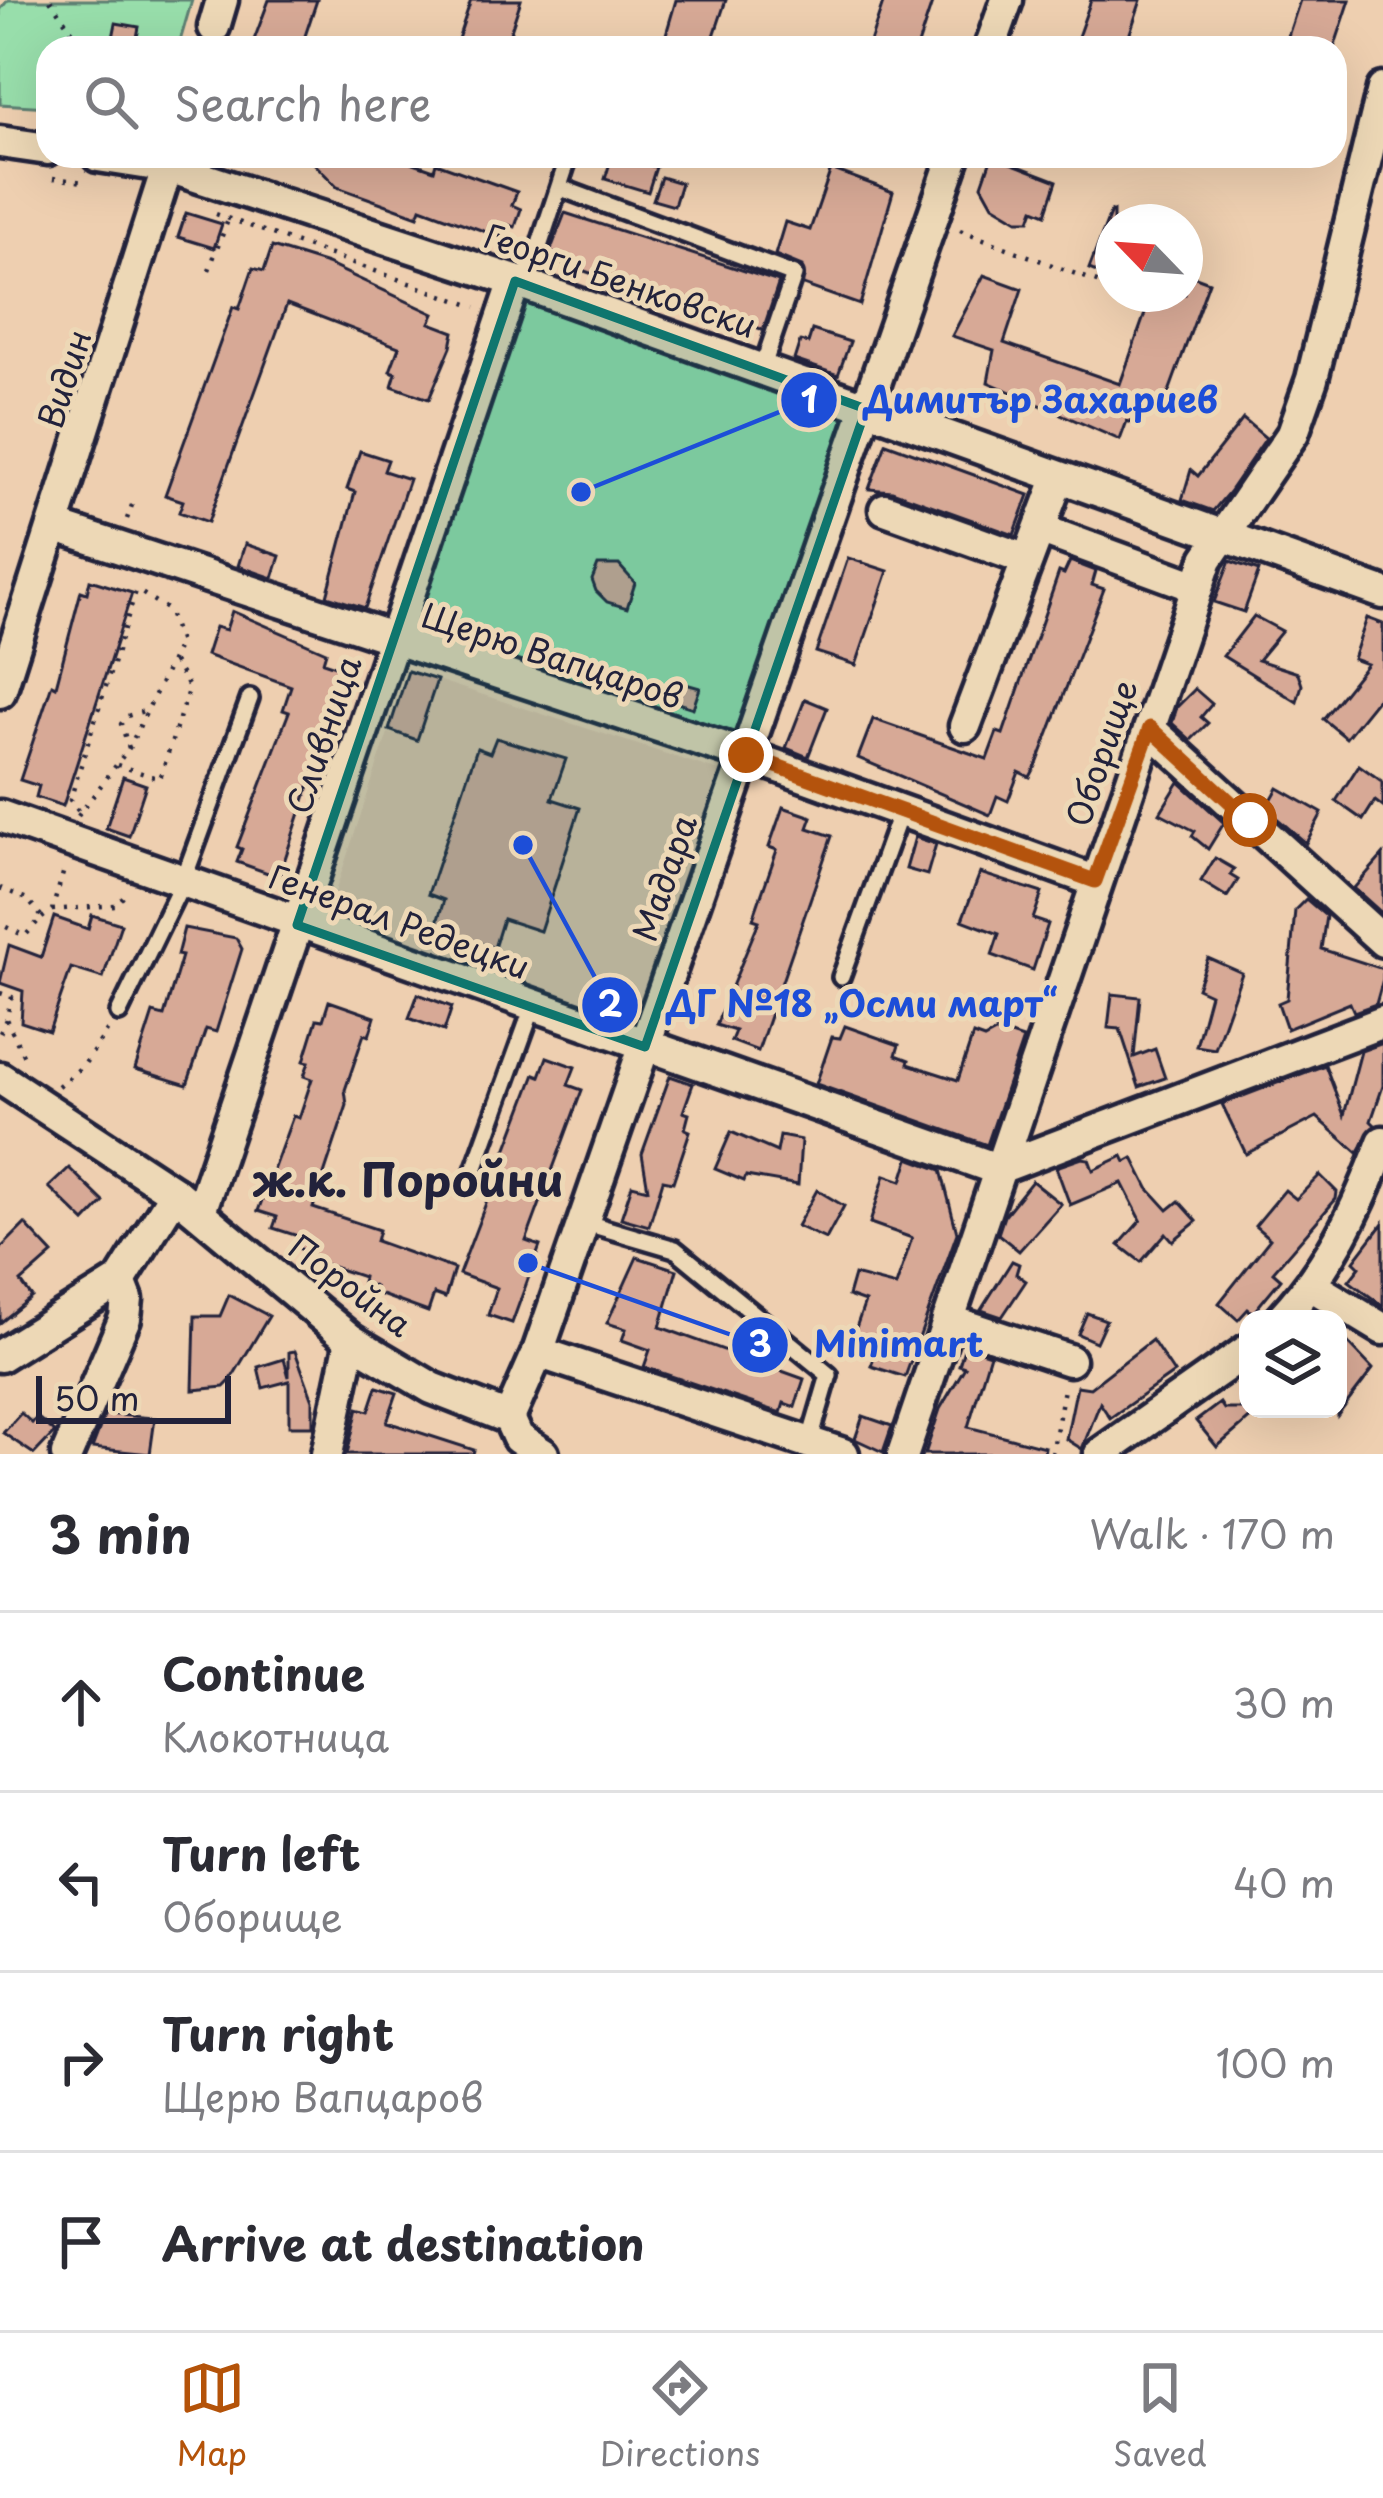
<!DOCTYPE html>
<meta charset="utf-8">
<style>
:root{--surface:#fff;--page:#f7f7f7;--text:#2b2b33;--muted:#7c7c81;--line:#e1e1e2;--accent:#b45309}
body{margin:0;font-family:"Playpen Sans",sans-serif;background:var(--page);color:var(--text)}
.controls{position:absolute;right:36px;bottom:36px;display:grid;overflow:hidden;border-radius:24px;box-shadow:0 12px 48px #0002}
.controls button{width:108px;height:108px;display:grid;place-items:center;padding:0;border:0;border-bottom:3px solid var(--line);background:var(--surface);color:var(--text);font:60px sans-serif}
.compass{position:absolute;left:1095px;top:204px;width:108px;height:108px;border-radius:50%;background:var(--surface);box-shadow:0 12px 48px #0002;rotate:295deg}
.scale{position:absolute;left:36px;bottom:30px;width:195px;box-sizing:border-box;padding-left:12px;border:6px solid #22223b;border-top:0;font-size:33px;line-height:42px;white-space:nowrap;color:#22223b;-webkit-text-stroke:9px #edd8b6;paint-order:stroke}
.stop{position:absolute;width:36px;height:36px;margin:-27px;border:9px solid #b45309;border-radius:50%;background:#fff}
.stop.end{background:#b45309;border-color:#fff;box-shadow:0 3px 12px #0008}
.list{margin:0;padding:0;list-style:none}
h2{display:flex;justify-content:space-between;align-items:center;height:156px;margin:0;padding:0 48px;font-size:51px}
h2 small{font-size:39px;font-weight:400;color:var(--muted)}
.list li{display:grid;grid-template-columns:78px 1fr auto;gap:36px;align-items:center;box-sizing:border-box;height:180px;padding:0 48px;border-top:3px solid var(--line)}
.list b{display:block;font-size:45px;white-space:nowrap}
.list p{margin:0;font-size:39px;white-space:nowrap;color:var(--muted)}
.list em{font-size:39px;font-style:normal;color:var(--muted)}
.icon{flex:none;width:66px;height:66px;fill:none;stroke:currentColor;stroke-width:2;stroke-linecap:round;stroke-linejoin:round}
.map{position:relative;flex:none;width:1383px;height:1454px;overflow:hidden}
.search{position:absolute;background:var(--surface);box-shadow:0 12px 48px #0002;left:36px;right:36px;top:36px;height:132px;display:flex;align-items:center;gap:30px;box-sizing:border-box;padding:0 42px;border-radius:36px;color:var(--muted);font-size:45px}
.sheet{height:876px;background:var(--surface)}
nav{display:flex;justify-content:space-around;align-items:center;box-sizing:border-box;height:168px;border-top:3px solid var(--line);background:var(--surface);font-size:33px;color:var(--muted)}
nav a{display:grid;justify-items:center;gap:6px}
nav .on{color:var(--accent)}
.map>svg:first-child{display:block}
</style>
<div class="map">
<svg width="1383" height="1454" viewBox="0 0 1383 1454">
<rect width="100%" height="100%" fill="#eecfb0"/>
<filter id="ink" filterUnits="userSpaceOnUse"><feTurbulence type="fractalNoise" baseFrequency=".00833" numOctaves="2"/><feDisplacementMap in="SourceGraphic" scale="24" xChannelSelector="R" yChannelSelector="G"/><feConvolveMatrix kernelMatrix="1 2 1 2 8 2 1 2 1" color-interpolation-filters="sRGB"/></filter>
<g filter="url(#ink)">
<!-- built -->
<path fill="#e3c1a6" d="M 437,680 L 719,771 L 635,1024 L 326,919 L 388,733 L 418,739 Z"/>
<!-- green -->
<g fill="#98deab" stroke="#5d8073" stroke-width="3">
<path d="M 8,0 L 192,0 L 178,48 L 48,48 L 48,107 L 0,104 L 0,10 Z"/>
<path d="M 517,300 L 850,418 L 734,746 L 406,637 Z"/>
</g>
<!-- building -->
<g fill="#d7a996" stroke="#22223b" stroke-width="3">
<path d="M 269,0 L 317,0 L 301,48 L 251,48 Z"/>
<path d="M 471,0 L 521,0 L 505,48 L 455,48 Z"/>
<path d="M 676,0 L 726,0 L 710,48 L 662,48 Z"/>
<path d="M 884,0 L 933,0 L 917,48 L 868,48 Z"/>
<path d="M 1091,0 L 1141,0 L 1125,48 L 1074,48 Z"/>
<path d="M 1300,0 L 1350,0 L 1334,48 L 1284,48 Z"/>
<path d="M 116,23 L 139,27 L 135,48 L 111,48 Z"/>
<path d="M 307,156 L 394,156 L 434,170 L 436,163 L 517,192 L 512,205 L 521,209 L 515,227 L 505,224 L 500,237 L 421,208 L 418,216 L 337,187 Z"/>
<path d="M 612,156 L 656,167 L 648,192 L 605,179 Z"/>
<path d="M 992,156 L 1057,181 L 1046,214 L 1034,209 L 1030,220 L 1018,220 L 993,205 L 982,185 Z"/>
<path d="M 831,169 L 893,192 L 860,305 L 803,285 L 802,266 L 775,255 L 785,222 L 810,230 Z"/>
<path d="M 661,177 L 681,183 L 674,206 L 653,200 Z"/>
<path d="M 1111,211 L 1113,211 L 1113,279 L 1089,269 Z"/>
<path d="M 186,213 L 222,224 L 214,248 L 178,237 Z"/>
<path d="M 565,213 L 779,282 L 763,330 L 685,298 L 671,295 L 669,301 L 562,263 L 564,258 L 550,252 Z"/>
<path d="M 272,247 L 327,264 L 434,314 L 430,323 L 454,332 L 451,347 L 429,399 L 392,386 L 396,373 L 390,371 L 399,347 L 287,304 L 208,522 L 179,512 L 183,501 L 165,495 L 233,307 L 239,309 L 253,268 L 264,271 Z"/>
<path d="M 1185,273 L 1209,282 L 1165,403 L 1147,397 L 1137,425 L 1127,421 L 1120,440 L 988,382 L 994,350 L 952,336 L 984,275 L 1022,289 L 1004,343 L 1120,384 L 1152,294 L 1185,294 Z"/>
<path d="M 812,330 L 850,342 L 838,375 L 794,360 L 800,341 L 808,343 Z"/>
<path d="M 1243,419 L 1266,438 L 1229,492 L 1213,511 L 1182,500 L 1191,470 L 1198,476 Z"/>
<path d="M 886,443 L 1029,495 L 1014,535 L 892,491 L 869,489 Z"/>
<path d="M 360,451 L 388,460 L 384,471 L 409,479 L 365,608 L 327,596 L 355,492 L 347,489 Z"/>
<path d="M 245,544 L 280,556 L 273,578 L 238,566 Z"/>
<path d="M 848,558 L 888,571 L 856,665 L 816,652 Z"/>
<path d="M 1070,561 L 1096,571 L 1092,585 L 1104,589 L 1037,764 L 1030,777 L 1019,772 L 1008,801 L 997,796 L 990,815 L 858,758 L 873,719 L 987,759 L 997,732 L 1003,734 L 1059,572 L 1064,574 Z"/>
<path d="M 1230,561 L 1259,571 L 1244,612 L 1214,602 Z"/>
<path d="M 598,565 L 619,565 L 635,583 L 627,608 L 607,602 L 596,591 L 592,580 Z"/>
<path d="M 90,580 L 132,593 L 63,806 L 36,797 L 39,786 L 20,780 L 52,684 L 56,686 L 81,591 L 87,593 Z"/>
<path d="M 232,611 L 326,652 L 323,662 L 347,670 L 279,877 L 237,862 L 242,849 L 237,847 L 289,712 L 283,710 L 291,686 L 206,655 L 215,627 L 226,630 Z"/>
<path d="M 1254,616 L 1282,631 L 1258,660 L 1298,673 L 1302,685 L 1297,702 L 1223,656 Z"/>
<path d="M 1367,618 L 1383,624 L 1383,692 L 1346,738 L 1323,719 L 1367,664 L 1353,659 Z"/>
<path d="M 408,671 L 437,680 L 417,740 L 389,730 Z"/>
<path d="M 675,681 L 700,688 L 693,708 L 668,700 Z"/>
<path d="M 1195,689 L 1212,704 L 1201,717 L 1208,723 L 1191,740 L 1172,723 L 1177,707 Z"/>
<path d="M 805,699 L 827,708 L 808,757 L 786,748 Z"/>
<path d="M 496,738 L 566,759 L 552,799 L 580,808 L 540,931 L 503,919 L 494,948 L 435,929 L 444,900 L 428,894 L 477,748 L 490,753 Z"/>
<path d="M 1359,765 L 1383,782 L 1383,807 L 1375,801 L 1363,820 L 1336,801 Z"/>
<path d="M 123,777 L 146,785 L 129,836 L 106,828 Z"/>
<path d="M 1179,782 L 1224,823 L 1208,849 L 1192,836 L 1195,831 L 1160,813 Z"/>
<path d="M 1278,788 L 1322,813 L 1306,843 L 1266,809 Z"/>
<path d="M 783,807 L 812,817 L 808,828 L 832,836 L 758,1051 L 731,1041 L 735,1031 L 716,1025 L 759,921 L 753,919 L 777,850 L 769,847 Z"/>
<path d="M 915,837 L 936,844 L 927,875 L 906,869 Z"/>
<path d="M 1383,855 L 1383,914 L 1354,888 Z"/>
<path d="M 1215,858 L 1234,869 L 1230,875 L 1238,880 L 1227,897 L 1201,881 Z"/>
<path d="M 980,873 L 1042,893 L 1033,919 L 1048,924 L 1033,970 L 992,955 L 999,934 L 962,920 Z"/>
<path d="M 1306,899 L 1326,916 L 1321,949 L 1383,969 L 1383,979 L 1376,1004 L 1354,1012 L 1350,1003 L 1287,1029 L 1278,1003 L 1287,999 L 1295,910 Z"/>
<path d="M 92,915 L 121,924 L 103,978 L 71,968 L 49,1031 L 21,1022 L 23,991 L 0,983 L 9,945 L 41,957 L 54,917 L 88,929 Z"/>
<path d="M 184,928 L 236,938 L 242,949 L 216,1032 L 206,1029 L 187,1085 L 135,1069 L 153,1013 L 164,1016 L 182,956 L 177,955 Z"/>
<path d="M 1208,958 L 1242,973 L 1215,1049 L 1196,1046 L 1210,994 L 1197,988 Z"/>
<path d="M 418,994 L 452,1007 L 444,1031 L 409,1018 Z"/>
<path d="M 1112,994 L 1140,997 L 1134,1057 L 1155,1049 L 1165,1078 L 1139,1087 L 1120,1029 L 1108,1028 Z"/>
<path d="M 329,1001 L 375,1017 L 369,1036 L 364,1034 L 345,1090 L 347,1105 L 313,1208 L 379,1230 L 376,1241 L 454,1269 L 445,1298 L 434,1294 L 428,1312 L 373,1292 L 375,1287 L 362,1282 L 363,1277 L 309,1259 L 311,1253 L 298,1248 L 301,1237 L 273,1228 L 277,1217 L 258,1211 L 293,1116 L 299,1118 L 312,1079 L 304,1076 L 309,1062 L 304,1061 L 317,1019 L 323,1020 Z"/>
<path d="M 845,1026 L 899,1045 L 896,1055 L 909,1060 L 908,1064 L 958,1080 L 973,1035 L 984,1039 L 999,1031 L 1023,1039 L 987,1145 L 816,1084 L 832,1037 L 840,1038 Z"/>
<path d="M 1383,1043 L 1383,1086 L 1371,1121 L 1375,1125 L 1358,1153 L 1317,1117 L 1246,1154 L 1222,1104 L 1325,1065 L 1344,1115 L 1361,1051 Z"/>
<path d="M 547,1057 L 575,1067 L 568,1085 L 582,1090 L 526,1241 L 540,1246 L 512,1323 L 488,1315 L 497,1288 L 459,1274 L 535,1074 L 540,1076 Z"/>
<path d="M 670,1076 L 693,1084 L 683,1112 L 689,1114 L 685,1129 L 690,1131 L 673,1182 L 663,1180 L 649,1226 L 621,1218 L 632,1185 L 648,1189 L 642,1154 Z"/>
<path d="M 731,1132 L 777,1152 L 780,1136 L 801,1140 L 798,1185 L 746,1176 L 744,1181 L 715,1169 Z"/>
<path d="M 1123,1156 L 1126,1162 L 1133,1158 L 1148,1188 L 1168,1210 L 1179,1201 L 1197,1221 L 1173,1241 L 1166,1233 L 1141,1262 L 1119,1245 L 1141,1220 L 1122,1183 L 1070,1205 L 1056,1167 L 1082,1158 L 1089,1159 L 1093,1170 Z"/>
<path d="M 909,1158 L 941,1170 L 957,1233 L 905,1377 L 871,1366 L 877,1351 L 851,1342 L 865,1302 L 848,1296 L 854,1275 L 896,1286 L 912,1238 L 870,1223 L 885,1175 L 902,1181 Z"/>
<path d="M 69,1168 L 104,1202 L 85,1222 L 49,1187 Z"/>
<path d="M 1320,1175 L 1337,1192 L 1336,1199 L 1273,1272 L 1281,1279 L 1266,1297 L 1253,1313 L 1248,1309 L 1238,1320 L 1219,1303 L 1270,1239 L 1255,1226 L 1285,1190 L 1296,1199 Z"/>
<path d="M 1032,1181 L 1061,1204 L 1019,1251 L 998,1234 L 1004,1216 Z"/>
<path d="M 817,1190 L 844,1206 L 826,1239 L 797,1226 Z"/>
<path d="M 1383,1223 L 1383,1306 L 1349,1281 L 1360,1267 L 1354,1261 Z"/>
<path d="M 25,1224 L 53,1254 L 21,1282 L 32,1297 L 0,1323 L 0,1249 Z"/>
<path d="M 637,1257 L 677,1270 L 660,1327 L 804,1379 L 795,1407 L 784,1403 L 781,1413 L 644,1367 L 650,1350 L 622,1340 L 626,1329 L 607,1323 Z"/>
<path d="M 1012,1261 L 1019,1264 L 1016,1274 L 1026,1281 L 1002,1317 L 981,1310 Z"/>
<path d="M 229,1295 L 269,1316 L 230,1381 L 224,1387 L 193,1390 L 195,1316 L 220,1316 Z"/>
<path d="M 1087,1313 L 1106,1320 L 1096,1342 L 1078,1334 Z"/>
<path d="M 1338,1332 L 1373,1369 L 1338,1415 Z"/>
<path d="M 1152,1340 L 1174,1373 L 1110,1418 L 1100,1403 L 1082,1449 L 1066,1439 L 1077,1386 L 1090,1388 Z"/>
<path d="M 965,1346 L 990,1354 L 968,1427 L 1045,1447 L 1044,1454 L 925,1454 L 940,1409 L 965,1367 L 959,1365 Z"/>
<path d="M 295,1351 L 313,1400 L 313,1426 L 289,1426 L 289,1381 L 263,1388 L 258,1367 L 284,1359 L 289,1377 L 289,1352 Z"/>
<path d="M 377,1387 L 397,1393 L 387,1422 L 474,1450 L 473,1454 L 347,1454 L 358,1408 L 369,1411 Z"/>
<path d="M 1220,1403 L 1224,1409 L 1261,1409 L 1217,1447 L 1196,1421 Z"/>
<path d="M 21,1413 L 32,1423 L 37,1417 L 55,1432 L 34,1454 L 3,1433 Z"/>
<path d="M 105,1414 L 155,1418 L 150,1454 L 92,1448 Z"/>
<path d="M 863,1416 L 892,1426 L 883,1452 L 855,1439 Z"/>
</g>
<g fill="none" stroke-linecap="round" stroke-linejoin="round">
<!-- service casing -->
<g stroke="#22223b" stroke-width="24">
<g id="service">
<path d="M 561,188 L 794,275 L 762,369"/>
<path d="M 517,280 L 532,268 L 569,156"/>
<path d="M 841,977 L 901,811"/>
<path d="M 119,1013 L 183,881 L 250,698"/>
<path d="M 469,1184 L 533,1007"/>
<path d="M 583,1222 L 675,1249 L 829,1375 L 809,1443"/>
</g>
</g>
<!-- minor casing -->
<g stroke="#22223b" stroke-width="39">
<g id="minor">
<path d="M 214,27 L 222,0"/>
<path d="M 990,48 L 1007,0"/>
<path d="M 0,142 L 48,149"/>
<path d="M 98,156 L 169,167 L 515,281 L 1383,593"/>
<path d="M 885,509 L 1027,560"/>
<path d="M 54,526 L 746,755 L 1095,881"/>
<path d="M 1042,530 L 1197,587"/>
<path d="M 0,692 L 171,156"/>
<path d="M 965,726 L 1058,479"/>
<path d="M 1150,729 L 1383,941"/>
<path d="M 0,816 L 997,1169 L 1383,1022"/>
<path d="M 0,1078 L 175,1193 L 351,1340 L 432,1388 L 509,1418 L 518,1438 L 543,1454"/>
<path d="M 200,1212 L 515,281"/>
<path d="M 1312,1286 L 1383,1329"/>
<path d="M 1281,1319 C 1330,1267 1358,1209 1383,1142"/>
<path d="M 948,1320 L 1069,1360"/>
<path d="M 538,1352 L 843,1454"/>
<path d="M 0,1356 L 120,1281 L 175,1193"/>
<path d="M 509,1418 L 538,1352 L 954,156"/>
<path d="M 67,1454 L 125,1318 L 127,1299 L 120,1281"/>
<path d="M 327,1454 L 351,1340"/>
<path d="M 903,1454 L 1207,559 L 1293,433 L 1312,379 L 1383,89"/>
<path d="M 1100,1454 L 1248,1350"/>
</g>
</g>
<!-- path -->
<g stroke="#22223b" stroke-width="4.5" stroke-dasharray="3 9" stroke-linecap="butt">
<path d="M 50,0 L 84,48"/>
<path d="M 53,178 L 84,182"/>
<path d="M 216,214 L 476,307"/>
<path d="M 960,230 L 1113,288"/>
<path d="M 209,270 L 228,220"/>
<path d="M 127,519 L 132,505"/>
<path d="M 129,748 L 121,724 L 127,716 L 144,711"/>
<path d="M 117,765 L 160,779 L 189,687 L 172,659"/>
<path d="M 78,816 L 129,748 L 180,643 L 168,610 L 140,592 L 136,591 L 70,800 L 79,812"/>
<path d="M 0,888 L 27,899 L 42,917 L 25,936 L 0,924"/>
<path d="M 52,910 L 116,905 L 128,891"/>
<path d="M 42,918 L 52,910 L 64,870"/>
<path d="M 0,993 L 12,997 L 6,1019 L 26,1061"/>
<path d="M 0,1033 L 6,1019"/>
<path d="M 58,1086 L 84,1065 L 109,1028"/>
<path d="M 1052,1454 L 1064,1389"/>
</g>
<!-- service -->
<use href="#service" stroke="#edd8b6" stroke-width="15"/>
<!-- minor -->
<use href="#minor" stroke="#edd8b6" stroke-width="30"/>
</g>
</g>
<g fill="none" stroke-linecap="round" stroke-linejoin="round" filter="url(#ink)">
<!-- route -->
<path stroke="#b45309" stroke-width="15" d="M 746,755 L 1095,881 L 1150,728 L 1250,820"/>
</g>
<!-- marked area -->
<path fill="#0f766e" fill-opacity="0.2" stroke="#0f766e" stroke-width="9" stroke-linejoin="round" d="M 515,281 L 866,409 L 645,1047 L 297,925 Z"/>
<g text-anchor="middle" stroke-width="10" stroke-linejoin="round" paint-order="stroke">
<!-- street labels -->
<g font-size="33" fill="#22223b" stroke="#edd8b6">
<text transform="translate(620 281) rotate(19)" y="12">Георги Бенковски</text>
<text transform="translate(65 379) rotate(-72)" y="12">Видин</text>
<text transform="translate(552 656) rotate(18)" y="12">Щерю Вапцаров</text>
<text transform="translate(324 735) rotate(-71)" y="12">Сливница</text>
<text transform="translate(1102 753) rotate(-71)" y="12">Оборище</text>
<text transform="translate(665 878) rotate(-71)" y="12">Мадара</text>
<text transform="translate(399 922) rotate(20)" y="12">Генерал Редецки</text>
<text transform="translate(350 1286) rotate(37)" y="12">Поройна</text>
</g>
<!-- district labels -->
<g font-size="45" font-weight="bold" fill="#22223b" stroke="#edd8b6">
<text x="408" y="1197">ж.к. Поройни</text>
</g>
</g>
<!-- callouts -->
<path fill="none" stroke="#1d4ed8" stroke-width="4.5" d="M581 492L809 400M523 845L610 1005M528 1263L760 1345"/>
<g fill="#1d4ed8" stroke="#edd8b6" stroke-width="4.5">
<circle cx="581" cy="492" r="12"/>
<circle cx="523" cy="845" r="12"/>
<circle cx="528" cy="1263" r="12"/>
<circle cx="809" cy="400" r="30"/>
<circle cx="610" cy="1005" r="30"/>
<circle cx="760" cy="1345" r="30"/>
</g>
<g font-size="36" text-anchor="middle" font-weight="bold" fill="#fff">
<text x="809" y="413">1</text>
<text x="610" y="1017">2</text>
<text x="760" y="1357">3</text>
</g>
<g font-size="36" text-anchor="middle" font-weight="bold" fill="#1d4ed8" stroke="#edd8b6" stroke-width="10" stroke-linejoin="round" paint-order="stroke">
<text x="1041" y="413">Димитър Захариев</text>
<text x="862" y="1017">ДГ №18 „Осми март“</text>
<text x="899" y="1357">Minimart</text>
</g>
</svg>
<div class="controls">
<button><svg class="icon" aria-label="layers" viewBox="0 0 24 24"><path d="M12 4l9 5-9 5-9-5zM3 14l9 5 9-5"/></svg></button>
</div>
<svg class="compass" viewBox="-18 -18 36 36"><path d="M0-13l5 13h-10z" fill="#e53935"/><path d="M0 13l5-13h-10z" fill="#7c7c81"/></svg>
<div class="scale">50 m</div>
<div class="stop" style="left:1250px;top:820px"></div>
<div class="stop end" style="left:746px;top:755px"></div>
<div class="search"><svg class="icon" aria-label="search" viewBox="0 0 24 24"><circle cx="10" cy="10" r="6"/><path d="M15 15l6 6"/></svg>Search here</div>
</div>
<section class="sheet">
<h2>3 min<small>Walk · 170 m</small></h2>
<ul class="list">
<li><svg class="icon" aria-label="ahead" viewBox="0 0 24 24"><path d="M12 20V5M6 11l6-6 6 6"/></svg><div><b>Continue</b><p>Клокотница</p></div><em>30 m</em></li>
<li><svg class="icon" aria-label="left" viewBox="0 0 24 24"><path d="M17 20v-9H6M10 6l-5 5 5 5"/></svg><div><b>Turn left</b><p>Оборище</p></div><em>40 m</em></li>
<li><svg class="icon" aria-label="right" viewBox="0 0 24 24"><path d="M7 20v-9h11M14 6l5 5-5 5"/></svg><div><b>Turn right</b><p>Щерю Вапцаров</p></div><em>100 m</em></li>
<li><svg class="icon" aria-label="arrive" viewBox="0 0 24 24"><path d="M6 21V4h12l-3 4 3 4H6"/></svg><div><b>Arrive at destination</b></div></li>
</ul>
</section>
<nav>
<a class="on"><svg class="icon" aria-label="map" viewBox="0 0 24 24"><path d="M3 6l6-2 6 2 6-2v14l-6 2-6-2-6 2zM9 4v14M15 6v14"/></svg>Map</a>
<a><svg class="icon" aria-label="directions" viewBox="0 0 24 24"><path d="M12 3l9 9-9 9-9-9zM9 14v-3h6M13 9l2 2-2 2"/></svg>Directions</a>
<a><svg class="icon" aria-label="saved" viewBox="0 0 24 24"><path d="M7 4h10v16l-5-4-5 4z"/></svg>Saved</a>
</nav>
